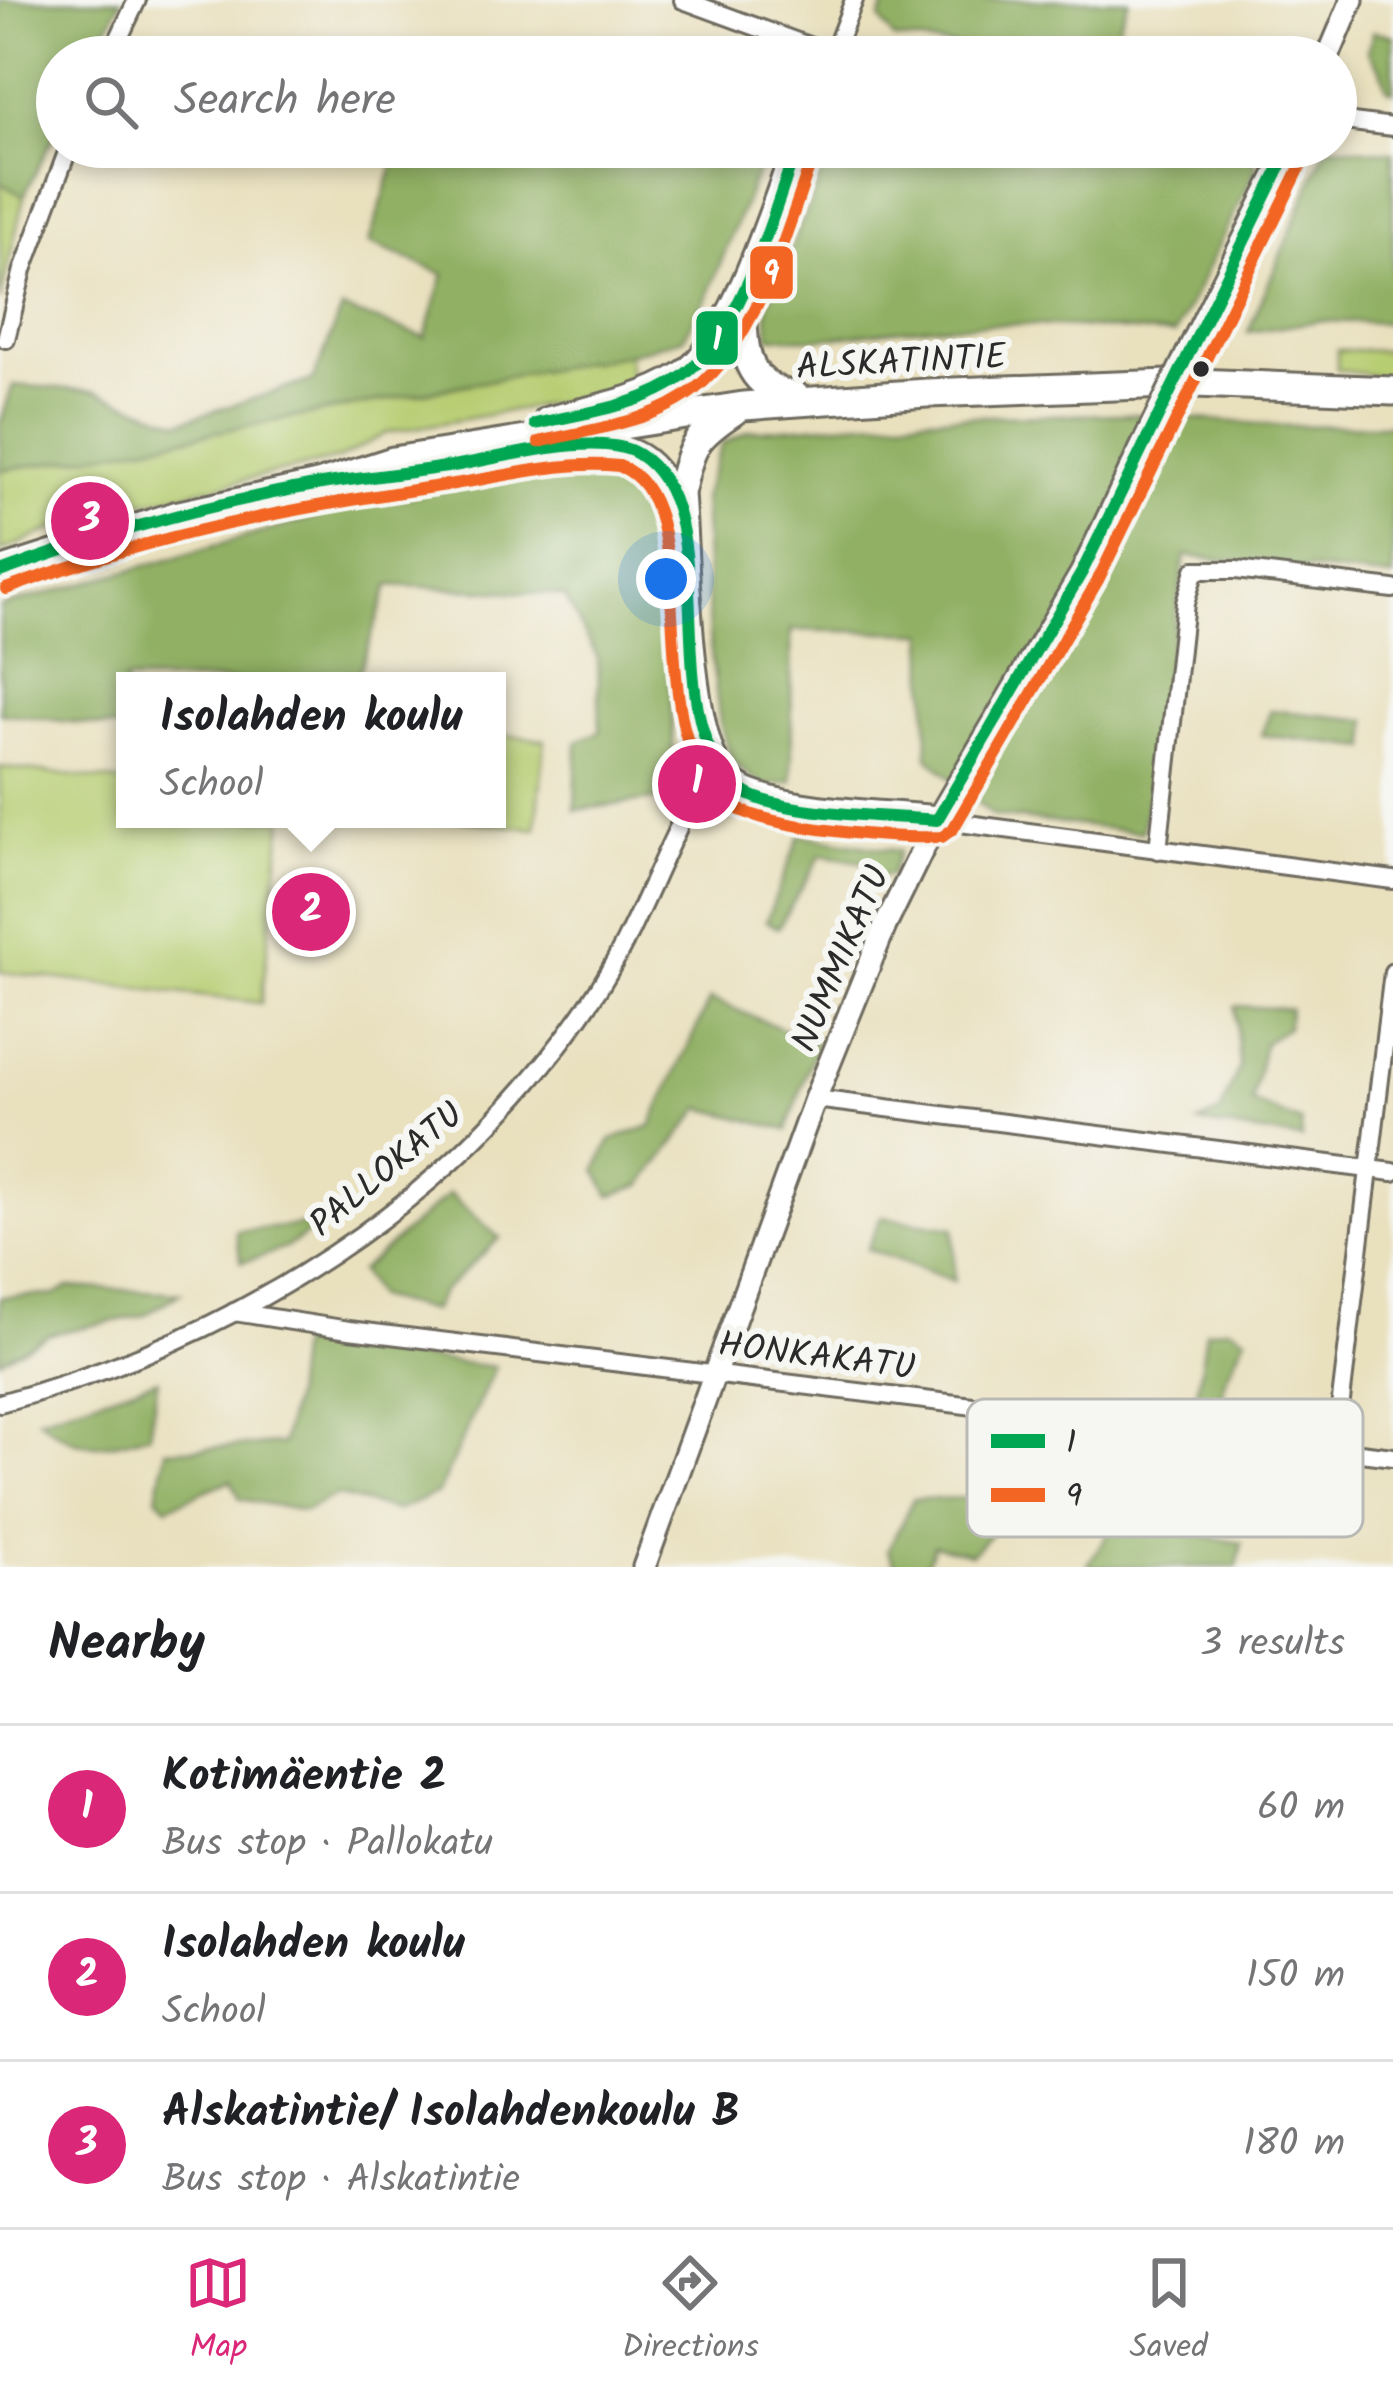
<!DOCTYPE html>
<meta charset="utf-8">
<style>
:root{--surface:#fff;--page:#f6f6f6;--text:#202124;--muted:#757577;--line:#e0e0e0;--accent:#db2777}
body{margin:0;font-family:Kalam,sans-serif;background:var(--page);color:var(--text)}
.you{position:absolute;left:666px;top:579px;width:42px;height:42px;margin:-30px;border:9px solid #fff;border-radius:50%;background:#1a73e8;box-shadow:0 0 0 18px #1a73e833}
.badge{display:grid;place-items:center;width:78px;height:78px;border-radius:50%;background:var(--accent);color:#fff;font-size:39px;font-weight:700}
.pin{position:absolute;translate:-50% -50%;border:6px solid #fff;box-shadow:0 3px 12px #0006}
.popup{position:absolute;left:116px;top:672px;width:390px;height:156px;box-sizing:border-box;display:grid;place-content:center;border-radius:0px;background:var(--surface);filter:drop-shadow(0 3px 9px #0005);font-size:39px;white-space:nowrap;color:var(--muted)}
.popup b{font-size:45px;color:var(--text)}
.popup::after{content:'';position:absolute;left:50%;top:100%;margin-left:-24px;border:24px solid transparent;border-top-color:var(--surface)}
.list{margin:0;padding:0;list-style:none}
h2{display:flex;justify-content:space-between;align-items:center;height:156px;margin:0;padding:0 48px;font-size:51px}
h2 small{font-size:39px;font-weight:400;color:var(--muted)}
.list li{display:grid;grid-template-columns:78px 1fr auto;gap:36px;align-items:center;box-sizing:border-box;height:168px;padding:0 48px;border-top:3px solid var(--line)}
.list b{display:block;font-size:45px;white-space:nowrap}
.list p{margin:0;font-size:39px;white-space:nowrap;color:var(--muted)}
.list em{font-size:39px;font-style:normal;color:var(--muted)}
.icon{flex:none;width:66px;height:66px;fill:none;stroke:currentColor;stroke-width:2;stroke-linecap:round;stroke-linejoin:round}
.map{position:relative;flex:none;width:1393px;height:1567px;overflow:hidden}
.search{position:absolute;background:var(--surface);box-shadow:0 6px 18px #0003;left:36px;right:36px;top:36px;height:132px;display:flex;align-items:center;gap:30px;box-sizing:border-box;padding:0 42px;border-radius:66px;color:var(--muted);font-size:45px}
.sheet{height:660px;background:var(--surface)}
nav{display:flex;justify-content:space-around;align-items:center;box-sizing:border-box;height:168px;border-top:3px solid var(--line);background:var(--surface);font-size:33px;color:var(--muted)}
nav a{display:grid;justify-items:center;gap:6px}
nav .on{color:var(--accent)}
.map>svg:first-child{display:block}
</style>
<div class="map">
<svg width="1393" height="1567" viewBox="0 0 1393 1567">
<rect width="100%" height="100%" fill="#f6f6f2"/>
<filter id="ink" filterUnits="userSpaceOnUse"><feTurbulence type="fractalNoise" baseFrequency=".00833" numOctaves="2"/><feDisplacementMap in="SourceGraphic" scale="24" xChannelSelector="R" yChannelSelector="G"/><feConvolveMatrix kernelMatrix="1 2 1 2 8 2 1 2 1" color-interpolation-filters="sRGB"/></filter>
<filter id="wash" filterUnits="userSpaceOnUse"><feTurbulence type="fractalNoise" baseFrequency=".004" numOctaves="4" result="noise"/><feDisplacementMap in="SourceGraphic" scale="48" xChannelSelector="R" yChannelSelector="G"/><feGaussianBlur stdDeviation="2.7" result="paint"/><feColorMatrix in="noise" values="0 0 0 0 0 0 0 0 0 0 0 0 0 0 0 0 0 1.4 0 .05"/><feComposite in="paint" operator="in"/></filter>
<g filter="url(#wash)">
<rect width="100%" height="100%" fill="#e9e0be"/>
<!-- green -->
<g fill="#b7cd72" stroke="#717c4e" stroke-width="3">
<path d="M 0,183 L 24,196 L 0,301 Z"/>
<path d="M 1337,350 L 1393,351 L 1393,378 L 1337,370 Z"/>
<path d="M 628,354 L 633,389 L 387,433 L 338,459 L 83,516 L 0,552 L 0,470 L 74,459 Z"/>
<path d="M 497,734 L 545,740 L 536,829 L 447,819 L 497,819 Z"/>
<path d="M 0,767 L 125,782 L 125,819 L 283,819 L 261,1003 L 0,972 Z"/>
</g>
<!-- forest -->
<g fill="#91b064" stroke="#5e6e48" stroke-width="3">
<path d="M 0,0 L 121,0 L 93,57 L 57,57 L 57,129 L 24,196 L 0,183 Z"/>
<path d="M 887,0 L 1129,0 L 1106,57 L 1046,57 L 894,39 L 880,19 Z"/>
<path d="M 1373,31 L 1393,36 L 1393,92 L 1387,89 L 1381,69 L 1368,52 Z"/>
<path d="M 1336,146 L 1393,152 L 1393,323 L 1319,321 L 1248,332 L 1326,147 Z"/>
<path d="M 399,147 L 622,147 L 678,164 L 685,147 L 767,147 L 706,299 L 683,338 L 628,354 L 74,459 L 0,470 L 0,424 L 13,385 L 95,391 L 179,422 L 313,380 L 342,309 L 425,337 L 444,274 L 369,243 Z"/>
<path d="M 838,147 L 1246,147 L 1257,167 L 1175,334 C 1092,328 1008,320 925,327 C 872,331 822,344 769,336 L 767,307 L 822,172 Z"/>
<path d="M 1132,414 L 1284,426 L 1393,425 L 1393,578 L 1185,556 L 1142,832 L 993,816 L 928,757 L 925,633 L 791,630 L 792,782 L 764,786 L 732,762 L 720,723 L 709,636 L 703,496 L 722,444 L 749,431 L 928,417 Z"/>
<path d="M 597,466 C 609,474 627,482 635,493 C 670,550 672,726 675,797 L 575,810 L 577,741 L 600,732 L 598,658 L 565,597 L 553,594 L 389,585 L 356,681 L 125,681 L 125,729 L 0,713 L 0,607 L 320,516 L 437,490 Z"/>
<path d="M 1271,710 L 1368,720 L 1368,748 L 1261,735 Z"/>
<path d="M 800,835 L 899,851 L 891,875 L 874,877 L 873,864 L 821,855 L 778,928 L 766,921 Z"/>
<path d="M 710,999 L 817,1043 L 787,1130 L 701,1108 L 642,1185 L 610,1196 L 596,1170 L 611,1140 L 651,1126 Z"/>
<path d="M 1235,1006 L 1289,1009 L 1287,1027 L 1264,1043 L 1252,1102 L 1301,1122 L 1302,1139 L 1198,1123 L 1220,1113 L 1239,1067 Z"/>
<path d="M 449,1194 L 500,1238 L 442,1292 L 432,1311 L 376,1297 L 360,1271 Z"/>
<path d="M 330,1208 C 310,1240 277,1254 241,1262 L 236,1231 L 307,1225 Z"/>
<path d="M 881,1217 L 954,1228 L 954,1281 L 867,1249 Z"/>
<path d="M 68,1287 L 180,1293 L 145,1315 L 50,1334 L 0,1360 L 0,1297 L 55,1295 Z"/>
<path d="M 1229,1327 L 1246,1337 L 1225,1379 L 1220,1415 L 1194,1414 L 1206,1331 Z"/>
<path d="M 298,1343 L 495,1367 L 438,1493 L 396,1511 L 337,1495 L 304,1511 L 240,1499 L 231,1480 L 167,1507 L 157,1497 L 166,1450 L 282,1444 L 292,1399 Z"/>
<path d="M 158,1379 L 149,1434 C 100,1449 79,1453 38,1418 Z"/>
<path d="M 982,1498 L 993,1532 L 971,1554 L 934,1545 L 926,1567 L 896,1567 L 888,1550 L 913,1499 Z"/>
<path d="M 1126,1522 L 1242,1543 L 1237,1567 L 1090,1567 L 1088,1564 L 1109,1532 Z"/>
</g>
</g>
<g filter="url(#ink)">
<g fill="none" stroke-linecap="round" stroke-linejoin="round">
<!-- minor casing -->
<g stroke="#6e6a5e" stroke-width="22">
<g id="minor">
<path d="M 683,0 L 833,55 L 854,0"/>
<path d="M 110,57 L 137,0"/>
<path d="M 1336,120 L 1393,127"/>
<path d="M 6,339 L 23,270 L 69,147"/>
<path d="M 937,820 L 1393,880"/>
<path d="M 1158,850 L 1185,603 L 1195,570 L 1236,570 L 1393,589"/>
<path d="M 815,1099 L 1393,1172"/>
<path d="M 234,1312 L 349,1330 L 1393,1457"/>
<path d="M 0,1403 C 237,1339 453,1205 592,999 C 626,949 651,883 678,828"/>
<path d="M 1335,1450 L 1393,972"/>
</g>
</g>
<!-- tertiary casing -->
<g stroke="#6e6a5e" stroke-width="27">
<g id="tertiary">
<path d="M 1328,57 L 1352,0"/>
<path d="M 1205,317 L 1290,147"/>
<path d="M 644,1567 L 815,1099 L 885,926 L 937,820 L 1082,572 L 1129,473"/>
</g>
</g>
<!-- primary casing -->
<g stroke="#6e6a5e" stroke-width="33">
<g id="primary">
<path d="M 832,57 L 833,55"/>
<path d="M 742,290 C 745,339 736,384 795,396"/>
<path d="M 734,411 C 693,438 692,445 680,493 C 685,557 687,717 717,768 C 722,777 735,787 745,792 C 792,813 883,814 937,820"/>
<path d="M 548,421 C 592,409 641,402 681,377 C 733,345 775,206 797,147"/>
<path d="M 571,447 C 629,443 659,457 676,515"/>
<path d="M 0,572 L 175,516 L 318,485 L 393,461 L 743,406 L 927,393 L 1196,383 L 1393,391"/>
</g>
</g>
<!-- minor -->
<use href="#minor" stroke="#fff" stroke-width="16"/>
<!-- tertiary -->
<use href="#tertiary" stroke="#fff" stroke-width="21"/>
<!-- primary -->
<use href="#primary" stroke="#fff" stroke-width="27"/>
<!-- tertiary-bridge casing -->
<g stroke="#6e6a5e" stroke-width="27" stroke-linecap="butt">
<path id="tertiary-bridge" d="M 1129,473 L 1205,317"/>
</g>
<!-- tertiary-bridge -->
<use href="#tertiary-bridge" stroke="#fff" stroke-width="21"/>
<!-- bus-1 casing -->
<g stroke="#f6f6f2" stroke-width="21">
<g id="bus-1">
<path d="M 535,424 C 583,413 643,406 683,376 C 743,331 772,215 797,147"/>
<path d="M 0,572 C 102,534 207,504 315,485 C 363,477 411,473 459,465 C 502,458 599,430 638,454 C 731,511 650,725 741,790 C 776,815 891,816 937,820 L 1082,572 L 1290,147"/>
</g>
</g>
<!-- bus-2 casing -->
<g stroke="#f6f6f2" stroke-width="21">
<g id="bus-2">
<path d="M 539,442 C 590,429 653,423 695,389 C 758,340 788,226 814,153"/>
<path d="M 6,589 C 158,533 295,507 454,484 C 509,476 563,460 619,466 C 713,500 630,747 734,807 C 774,829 895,839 942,837 L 953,829 L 1098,580 L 1306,155"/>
</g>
</g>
<!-- bus-1 -->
<use href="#bus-1" stroke="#00a651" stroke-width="12"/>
<!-- bus-2 -->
<use href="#bus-2" stroke="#f26522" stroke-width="12"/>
</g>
</g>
<!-- markers -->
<circle fill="#2b2b2b" stroke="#f6f6f2" stroke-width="4.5" cx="1201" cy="369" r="10"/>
<g text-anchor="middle" stroke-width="12" stroke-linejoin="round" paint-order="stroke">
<!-- street labels -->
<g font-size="36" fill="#2b2b2b" stroke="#f6f6f2">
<text transform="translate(901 360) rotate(-3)" y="13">ALSKATINTIE</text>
<text transform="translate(839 958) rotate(-67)" y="13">NUMMIKATU</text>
<text transform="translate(385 1168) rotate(-40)" y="13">PALLOKATU</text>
<text transform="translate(817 1354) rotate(7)" y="13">HONKAKATU</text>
</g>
</g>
<!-- legend -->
<rect x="967" y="1399" width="396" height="138" rx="18" fill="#f6f6f2" stroke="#b9b9b6" stroke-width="3"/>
<rect x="991" y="1434" width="54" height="14" fill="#00a651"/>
<rect x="991" y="1488" width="54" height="14" fill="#f26522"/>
<g font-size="33" fill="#2b2b2b">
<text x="1066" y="1453">1</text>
<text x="1066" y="1507">9</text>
</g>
<g stroke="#f6f6f2" stroke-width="4.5">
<rect x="748" y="244" width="47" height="57" rx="12" fill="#f26522"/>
<rect x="694" y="309" width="46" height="58" rx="12" fill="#00a651"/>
</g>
<g font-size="33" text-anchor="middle" font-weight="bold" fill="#fff">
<text x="771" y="284">9</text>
<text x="717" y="350">1</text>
</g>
</svg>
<div class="you"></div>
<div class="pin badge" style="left:697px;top:784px">1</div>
<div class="pin badge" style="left:311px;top:912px">2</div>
<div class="popup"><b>Isolahden koulu</b>School</div>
<div class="pin badge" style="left:90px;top:521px">3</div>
<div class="search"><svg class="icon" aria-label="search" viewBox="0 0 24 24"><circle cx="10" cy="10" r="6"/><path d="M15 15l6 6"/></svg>Search here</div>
</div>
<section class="sheet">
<h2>Nearby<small>3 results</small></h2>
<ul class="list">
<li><span class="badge">1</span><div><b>Kotimäentie 2</b><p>Bus stop · Pallokatu</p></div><em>60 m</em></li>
<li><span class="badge">2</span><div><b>Isolahden koulu</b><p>School</p></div><em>150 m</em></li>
<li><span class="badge">3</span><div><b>Alskatintie/ Isolahdenkoulu B</b><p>Bus stop · Alskatintie</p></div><em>180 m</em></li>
</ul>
</section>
<nav>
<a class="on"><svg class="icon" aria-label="map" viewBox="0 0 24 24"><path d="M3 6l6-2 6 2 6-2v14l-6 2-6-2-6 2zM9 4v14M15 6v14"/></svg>Map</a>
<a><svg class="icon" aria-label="directions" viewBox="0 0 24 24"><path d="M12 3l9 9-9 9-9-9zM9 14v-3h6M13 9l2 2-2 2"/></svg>Directions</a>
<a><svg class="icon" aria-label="saved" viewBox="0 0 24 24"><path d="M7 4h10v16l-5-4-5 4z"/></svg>Saved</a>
</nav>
